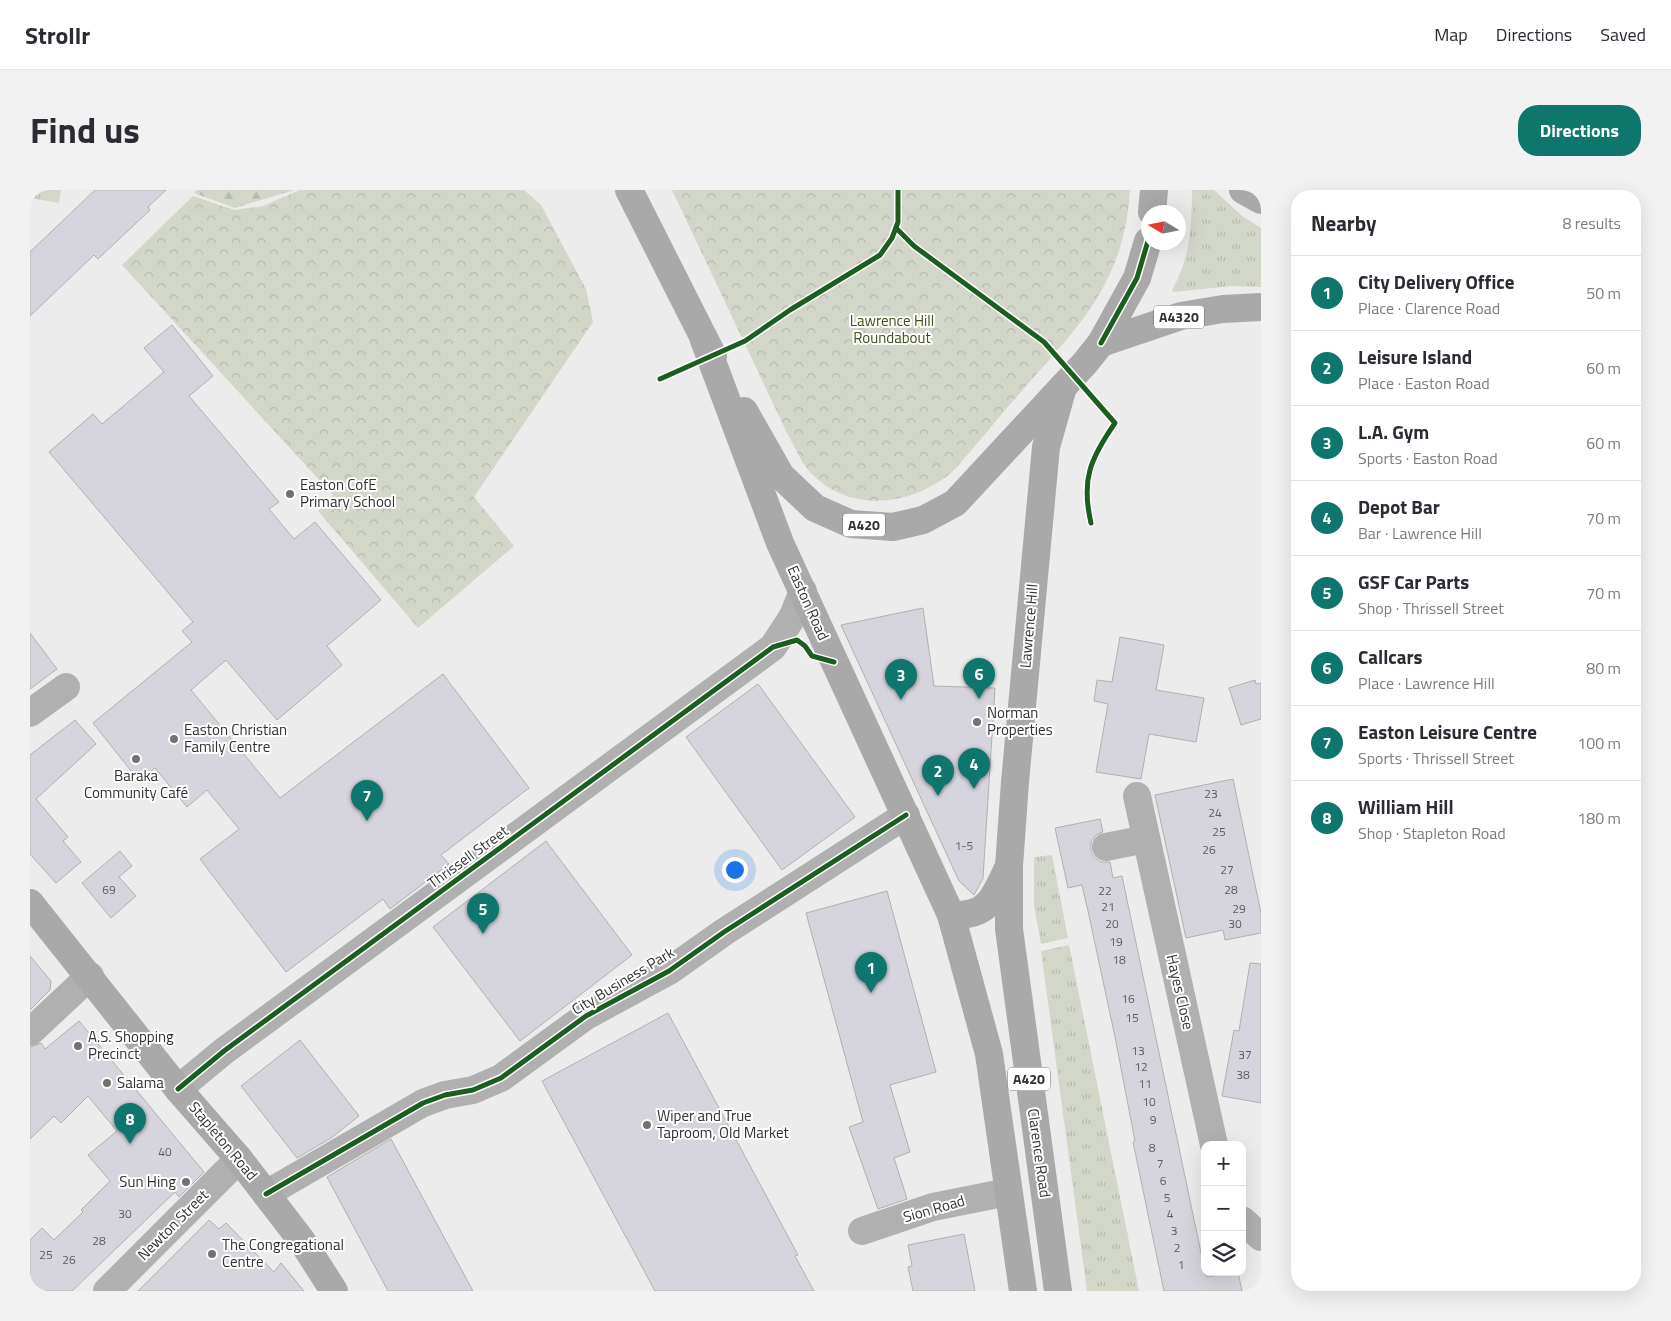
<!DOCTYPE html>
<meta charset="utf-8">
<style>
:root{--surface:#fff;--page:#f2f2f3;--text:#2b2b33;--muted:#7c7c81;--line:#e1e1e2;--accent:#0f766e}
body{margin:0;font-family:"Titillium Web",sans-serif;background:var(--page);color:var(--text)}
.controls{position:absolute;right:15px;bottom:15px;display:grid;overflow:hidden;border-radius:10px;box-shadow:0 5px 20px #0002}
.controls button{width:45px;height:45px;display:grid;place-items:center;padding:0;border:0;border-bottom:1px solid var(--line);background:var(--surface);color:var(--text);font:25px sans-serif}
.compass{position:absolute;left:1111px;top:15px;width:45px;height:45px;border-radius:50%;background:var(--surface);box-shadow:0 5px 20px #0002;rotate:280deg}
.you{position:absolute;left:704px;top:679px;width:18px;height:18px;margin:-12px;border:4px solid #fff;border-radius:50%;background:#1a73e8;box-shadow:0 0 0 8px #1a73e833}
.badge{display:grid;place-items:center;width:32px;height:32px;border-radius:50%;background:var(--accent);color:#fff;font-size:16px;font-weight:700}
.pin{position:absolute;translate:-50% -41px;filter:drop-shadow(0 1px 2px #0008)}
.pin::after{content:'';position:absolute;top:26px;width:18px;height:15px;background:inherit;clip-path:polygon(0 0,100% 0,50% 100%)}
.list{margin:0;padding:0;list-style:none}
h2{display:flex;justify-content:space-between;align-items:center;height:65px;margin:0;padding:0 20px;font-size:21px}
h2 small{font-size:16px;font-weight:400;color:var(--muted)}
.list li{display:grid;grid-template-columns:32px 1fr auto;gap:15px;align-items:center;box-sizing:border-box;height:75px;padding:0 20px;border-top:1px solid var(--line)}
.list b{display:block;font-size:19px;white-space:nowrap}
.list p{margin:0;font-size:16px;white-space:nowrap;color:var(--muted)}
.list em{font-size:16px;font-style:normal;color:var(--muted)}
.icon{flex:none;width:28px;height:28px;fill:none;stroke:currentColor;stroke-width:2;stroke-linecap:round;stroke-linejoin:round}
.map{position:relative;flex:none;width:1231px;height:1101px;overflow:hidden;border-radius:20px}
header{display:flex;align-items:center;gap:30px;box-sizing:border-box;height:70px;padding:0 25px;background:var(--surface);border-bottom:1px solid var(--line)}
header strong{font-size:24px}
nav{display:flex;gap:28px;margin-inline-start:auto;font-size:18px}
.intro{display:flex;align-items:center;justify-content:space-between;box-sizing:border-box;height:120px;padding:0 30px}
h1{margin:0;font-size:35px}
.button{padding:12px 22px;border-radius:20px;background:var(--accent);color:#fff;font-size:18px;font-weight:700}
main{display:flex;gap:30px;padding:0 30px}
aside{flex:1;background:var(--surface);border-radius:20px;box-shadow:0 5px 20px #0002}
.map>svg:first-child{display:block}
</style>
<header>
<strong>Strollr</strong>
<nav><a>Map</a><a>Directions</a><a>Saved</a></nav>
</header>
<div class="intro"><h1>Find us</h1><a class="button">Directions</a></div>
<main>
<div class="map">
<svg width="1231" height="1101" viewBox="0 0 1231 1101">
<defs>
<pattern id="grass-tufts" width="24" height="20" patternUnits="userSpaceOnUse" patternTransform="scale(1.25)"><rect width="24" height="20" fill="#d3d7ca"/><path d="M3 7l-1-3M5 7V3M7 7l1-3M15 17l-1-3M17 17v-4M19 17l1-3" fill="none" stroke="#b6b9ae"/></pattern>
<pattern id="forest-firs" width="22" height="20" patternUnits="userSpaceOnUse" patternTransform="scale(1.25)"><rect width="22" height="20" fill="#d3d7ca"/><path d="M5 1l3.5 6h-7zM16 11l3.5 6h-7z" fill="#b6b9ae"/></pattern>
<pattern id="park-crowns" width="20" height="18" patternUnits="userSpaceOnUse" patternTransform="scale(1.25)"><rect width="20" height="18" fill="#d3d7ca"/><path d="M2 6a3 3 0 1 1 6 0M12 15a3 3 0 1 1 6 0" fill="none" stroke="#b6b9ae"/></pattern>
</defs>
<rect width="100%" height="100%" fill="#ececed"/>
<!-- grass -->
<g fill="url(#grass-tufts)">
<path d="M 0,0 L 31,0 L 29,13 L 0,8 Z"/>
<path d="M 1162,0 L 1184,0 L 1212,26 L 1231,38 L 1231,97 L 1201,96 L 1144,102 L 1142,100 C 1160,69 1162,35 1162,0 Z"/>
<path d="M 1022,665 L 1038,748 L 1011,754 L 1004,716 L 1004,667 Z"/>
<path d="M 1039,755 L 1109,1101 L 1057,1101 L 1011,761 Z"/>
</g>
<!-- forest -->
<path fill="url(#forest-firs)" d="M 167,0 L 264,0 L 205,18 L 164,3 Z"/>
<!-- park -->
<g fill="url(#park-crowns)">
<path d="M 270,0 L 494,0 L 511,15 L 556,99 L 563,132 L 444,307 L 484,356 L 388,438 L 288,321 L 303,305 L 92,75 L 163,6 L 204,20 L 233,16 Z"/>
<path d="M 642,0 L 1100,0 C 1094,98 1044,140 984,210 C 969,227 955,244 940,262 C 933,269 927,278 920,284 C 878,317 818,323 780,282 C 770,271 764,255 757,243 Z"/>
</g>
<!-- building -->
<g fill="#d6d4dc" stroke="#b0b0b0">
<path d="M 65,0 L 136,0 L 118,17 L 120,20 L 68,69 L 64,65 L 0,126 L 0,62 Z"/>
<path d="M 142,135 L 183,186 L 159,206 L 249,312 L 239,319 L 264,349 L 285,332 L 351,410 L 297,456 L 312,475 L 247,530 L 196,470 L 161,500 L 250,608 L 413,484 L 499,598 L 411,665 L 419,674 L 360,719 L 353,709 L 256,782 L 170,669 L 209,639 L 177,600 L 157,617 L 125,578 L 109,591 L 63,533 L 162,452 L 152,441 L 163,432 L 19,262 L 63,224 L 72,234 L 134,182 L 114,158 Z"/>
<path d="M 893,418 L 904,496 L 965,498 L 953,688 L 944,705 L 929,691 L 811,435 Z"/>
<path d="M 0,443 L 27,479 L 0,499 Z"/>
<path d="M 1090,447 L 1134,455 L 1126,500 L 1174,508 L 1166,552 L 1119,544 L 1111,589 L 1066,582 L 1078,514 L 1064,511 L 1067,490 L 1082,492 Z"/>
<path d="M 1225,490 L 1226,494 L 1231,493 L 1231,529 L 1211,535 L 1199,498 Z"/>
<path d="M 728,494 L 825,627 L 752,680 L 656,547 Z"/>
<path d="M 45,530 L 66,554 L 6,609 L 38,647 L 33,651 L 51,672 L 26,693 L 0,664 L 0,565 Z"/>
<path d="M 1203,589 L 1231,723 L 1231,743 L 1195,750 L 1193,740 L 1156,748 L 1125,605 Z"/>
<path d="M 1070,629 L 1073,642 L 1066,645 L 1061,652 L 1061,661 L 1064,667 L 1071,672 L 1080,672 L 1083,688 L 1092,686 L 1175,1082 L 1177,1087 L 1208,1082 L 1212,1101 L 1134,1101 L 1103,952 L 1105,951 L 1085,847 L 1058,721 L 1052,695 L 1038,698 L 1025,638 Z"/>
<path d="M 516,651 L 602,765 L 490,851 L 403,737 Z"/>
<path d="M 90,661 L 102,676 L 89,687 L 106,706 L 81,728 L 52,693 Z"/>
<path d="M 857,701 L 906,882 L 860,895 L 880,962 L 864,968 L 877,1009 L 848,1019 L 819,937 L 833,932 L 776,723 Z"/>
<path d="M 0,766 L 21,791 L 20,800 L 0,820 Z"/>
<path d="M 1220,773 L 1231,774 L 1231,913 L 1192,906 L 1204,840 L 1209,841 Z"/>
<path d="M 638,823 L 768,1065 L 765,1066 L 784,1101 L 625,1101 L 512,891 Z"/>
<path d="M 49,831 L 174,982 L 149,1007 L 145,1002 L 42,1101 L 0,1101 L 0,1050 L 12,1038 L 24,1050 L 53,1022 L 51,1020 L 80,991 L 58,965 L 87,941 L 58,906 L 31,933 L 24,926 L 0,949 L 0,857 L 11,853 L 15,859 Z"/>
<path d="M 270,850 L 329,926 L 301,948 L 267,968 L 211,896 Z"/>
<path d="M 361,949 L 395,1012 L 443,1101 L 358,1101 L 297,987 Z"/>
<path d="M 179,1030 L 189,1039 L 196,1033 L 244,1082 L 251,1073 L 274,1101 L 108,1101 Z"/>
<path d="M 934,1044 L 945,1101 L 883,1101 L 878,1077 L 882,1076 L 878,1055 Z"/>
</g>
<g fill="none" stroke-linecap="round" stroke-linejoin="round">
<!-- minor -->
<g stroke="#b1b0b1" stroke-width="28">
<path d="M 0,523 L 36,497"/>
<path d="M 1107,606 L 1184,955"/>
<path d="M 1076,657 L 1116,649"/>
<path d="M 0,842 L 60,786"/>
<path d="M 148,899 L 194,861 L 743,457 L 763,426 L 773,401"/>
<path d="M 236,1004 L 393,913 L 415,905 L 443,900 L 471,888 L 556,826 L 639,781 L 694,742 L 876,625"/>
<path d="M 1212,1030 L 1231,1047"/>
<path d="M 832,1041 L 903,1017 L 978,1002"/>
<path d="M 77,1101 L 209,969"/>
</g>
<!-- primary -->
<g stroke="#a9a9a9" stroke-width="28">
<path d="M 599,0 L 683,166"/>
<path d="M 1213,0 L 1231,10"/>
<path d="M 1122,22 L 1124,0"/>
<path d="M 674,150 L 750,353 L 921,725 L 959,864 L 993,1101"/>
<path d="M 1071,153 L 1151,126 L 1193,119 L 1231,117"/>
<path d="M 714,221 L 751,286 L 785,318 L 821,334 L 863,337 L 893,330 L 925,313 L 1055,173 L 1071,153 L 1107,88 L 1118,51"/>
<path d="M 0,713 L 148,899 L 209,969 L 272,1051 L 304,1101"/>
<path d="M 921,725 C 959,726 963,709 978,678"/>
<path d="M 1028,1101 L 979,739 L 979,676 L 985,592 L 1016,257 L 1033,197"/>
</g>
<!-- cycleway casing -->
<g stroke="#fff" stroke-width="8">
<g id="cycleway">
<path d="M 866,38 L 884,56 L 1014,152 L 1085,233 C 1060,269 1051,290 1061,333"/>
<path d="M 1071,153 L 1107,88 L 1118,51"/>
<path d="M 630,189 L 715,151 L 760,120 L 850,65 L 862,48 L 868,32 L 868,0"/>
<path d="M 148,899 L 194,861 L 743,457 L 767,450 L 775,456 L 782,466 L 804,472"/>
<path d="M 236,1004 L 393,913 L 415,905 L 443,900 L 471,888 L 556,826 L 639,781 L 694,742 L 876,625"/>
</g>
</g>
<!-- cycleway -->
<use href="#cycleway" stroke="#1b5e20" stroke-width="5"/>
</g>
<!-- markers -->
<g fill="#727273" stroke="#fff" stroke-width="2">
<circle cx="260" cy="304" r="5"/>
<circle cx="947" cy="532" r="5"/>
<circle cx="144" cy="549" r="5"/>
<circle cx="106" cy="569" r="5"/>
<circle cx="48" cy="856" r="5"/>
<circle cx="77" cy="893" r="5"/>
<circle cx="617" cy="935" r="5"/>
<circle cx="156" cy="992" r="5"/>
<circle cx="182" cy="1064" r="5"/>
</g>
<g text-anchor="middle" stroke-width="4" stroke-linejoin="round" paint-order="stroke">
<!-- number labels -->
<g font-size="12" fill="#5c5c5e">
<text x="1181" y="608">23</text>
<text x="1185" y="627">24</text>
<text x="1189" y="646">25</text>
<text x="934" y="660">1-5</text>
<text x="1179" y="664">26</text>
<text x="1197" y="684">27</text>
<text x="79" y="704">69</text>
<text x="1201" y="704">28</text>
<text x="1075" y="705">22</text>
<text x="1078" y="721">21</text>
<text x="1209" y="723">29</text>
<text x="1082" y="738">20</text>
<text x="1205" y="738">30</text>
<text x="1086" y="756">19</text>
<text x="1089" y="774">18</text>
<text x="1098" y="813">16</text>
<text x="1102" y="832">15</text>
<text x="1108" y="865">13</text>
<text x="1215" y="869">37</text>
<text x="1111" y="881">12</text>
<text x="1213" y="889">38</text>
<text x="1115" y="898">11</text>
<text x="1119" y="916">10</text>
<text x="1123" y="934">9</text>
<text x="1122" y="962">8</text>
<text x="135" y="966">40</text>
<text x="1130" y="978">7</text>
<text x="1133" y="995">6</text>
<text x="1137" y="1012">5</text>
<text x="95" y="1028">30</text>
<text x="1140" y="1028">4</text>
<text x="1144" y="1045">3</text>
<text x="69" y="1055">28</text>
<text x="1147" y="1062">2</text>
<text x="16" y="1069">25</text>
<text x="39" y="1074">26</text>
<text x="1151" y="1079">1</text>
</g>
<!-- shield labels -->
<g fill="#fff" stroke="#6f6f70" stroke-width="1">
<rect x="1124" y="115.5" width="50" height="23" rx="4"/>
<rect x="813" y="323.5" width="42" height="23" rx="4"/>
<rect x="978" y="877.5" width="42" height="23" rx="4"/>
</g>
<g font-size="14" font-weight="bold" fill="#313132">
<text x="1149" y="132">A4320</text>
<text x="834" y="340">A420</text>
<text x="999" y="894">A420</text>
</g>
<!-- park labels -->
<g font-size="15" fill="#425117" stroke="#fff">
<text x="862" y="136">Lawrence Hill<tspan x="862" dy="17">Roundabout</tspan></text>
</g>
<!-- poi labels -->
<g font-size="15" fill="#313132" stroke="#fff" text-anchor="start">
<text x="270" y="300">Easton CofE<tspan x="270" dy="17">Primary School</tspan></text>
<text x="957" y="528">Norman<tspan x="957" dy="17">Properties</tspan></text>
<text x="154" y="545">Easton Christian<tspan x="154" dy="17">Family Centre</tspan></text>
<text x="106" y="591" text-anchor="middle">Baraka<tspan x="106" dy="17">Community Café</tspan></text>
<text x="58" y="852">A.S. Shopping<tspan x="58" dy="17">Precinct</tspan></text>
<text x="87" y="898">Salama</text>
<text x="627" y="931">Wiper and True<tspan x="627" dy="17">Taproom, Old Market</tspan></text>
<text x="146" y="997" text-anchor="end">Sun Hing</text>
<text x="192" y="1060">The Congregational<tspan x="192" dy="17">Centre</tspan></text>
</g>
<!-- street labels -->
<g font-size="15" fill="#313132" stroke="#fff">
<text transform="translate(778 413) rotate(66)" y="5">Easton Road</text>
<text transform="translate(999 436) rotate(-85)" y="5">Lawrence Hill</text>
<text transform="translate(438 667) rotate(-36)" y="5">Thrissell Street</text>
<text transform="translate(593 791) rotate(-31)" y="5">City Business Park</text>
<text transform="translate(1150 802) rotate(77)" y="5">Hayes Close</text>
<text transform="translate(193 951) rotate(50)" y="5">Stapleton Road</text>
<text transform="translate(1009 963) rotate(82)" y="5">Clarence Road</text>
<text transform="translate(904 1019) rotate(-16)" y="5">Sion Road</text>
<text transform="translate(143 1035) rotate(-45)" y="5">Newton Street</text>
</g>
</g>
</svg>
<div class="controls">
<button>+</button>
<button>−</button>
<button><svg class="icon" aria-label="layers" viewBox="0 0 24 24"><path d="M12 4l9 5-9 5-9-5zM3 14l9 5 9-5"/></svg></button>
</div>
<svg class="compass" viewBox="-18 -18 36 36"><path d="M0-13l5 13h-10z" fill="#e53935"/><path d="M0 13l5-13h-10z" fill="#7c7c81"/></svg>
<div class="you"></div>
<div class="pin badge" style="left:841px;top:803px">1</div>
<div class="pin badge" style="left:908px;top:606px">2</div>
<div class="pin badge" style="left:871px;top:510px">3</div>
<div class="pin badge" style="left:944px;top:599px">4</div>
<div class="pin badge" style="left:453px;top:744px">5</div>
<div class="pin badge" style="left:949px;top:509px">6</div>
<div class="pin badge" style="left:337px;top:631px">7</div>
<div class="pin badge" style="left:100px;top:954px">8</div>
</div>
<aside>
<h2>Nearby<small>8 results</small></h2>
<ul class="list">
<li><span class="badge">1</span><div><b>City Delivery Office</b><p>Place · Clarence Road</p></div><em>50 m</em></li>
<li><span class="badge">2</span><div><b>Leisure Island</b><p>Place · Easton Road</p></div><em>60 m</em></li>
<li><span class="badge">3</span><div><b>L.A. Gym</b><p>Sports · Easton Road</p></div><em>60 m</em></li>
<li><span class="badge">4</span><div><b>Depot Bar</b><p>Bar · Lawrence Hill</p></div><em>70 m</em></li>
<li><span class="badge">5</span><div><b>GSF Car Parts</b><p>Shop · Thrissell Street</p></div><em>70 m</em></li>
<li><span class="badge">6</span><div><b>Callcars</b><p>Place · Lawrence Hill</p></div><em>80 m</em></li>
<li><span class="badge">7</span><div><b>Easton Leisure Centre</b><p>Sports · Thrissell Street</p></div><em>100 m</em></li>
<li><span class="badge">8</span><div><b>William Hill</b><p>Shop · Stapleton Road</p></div><em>180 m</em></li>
</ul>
</aside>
</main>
